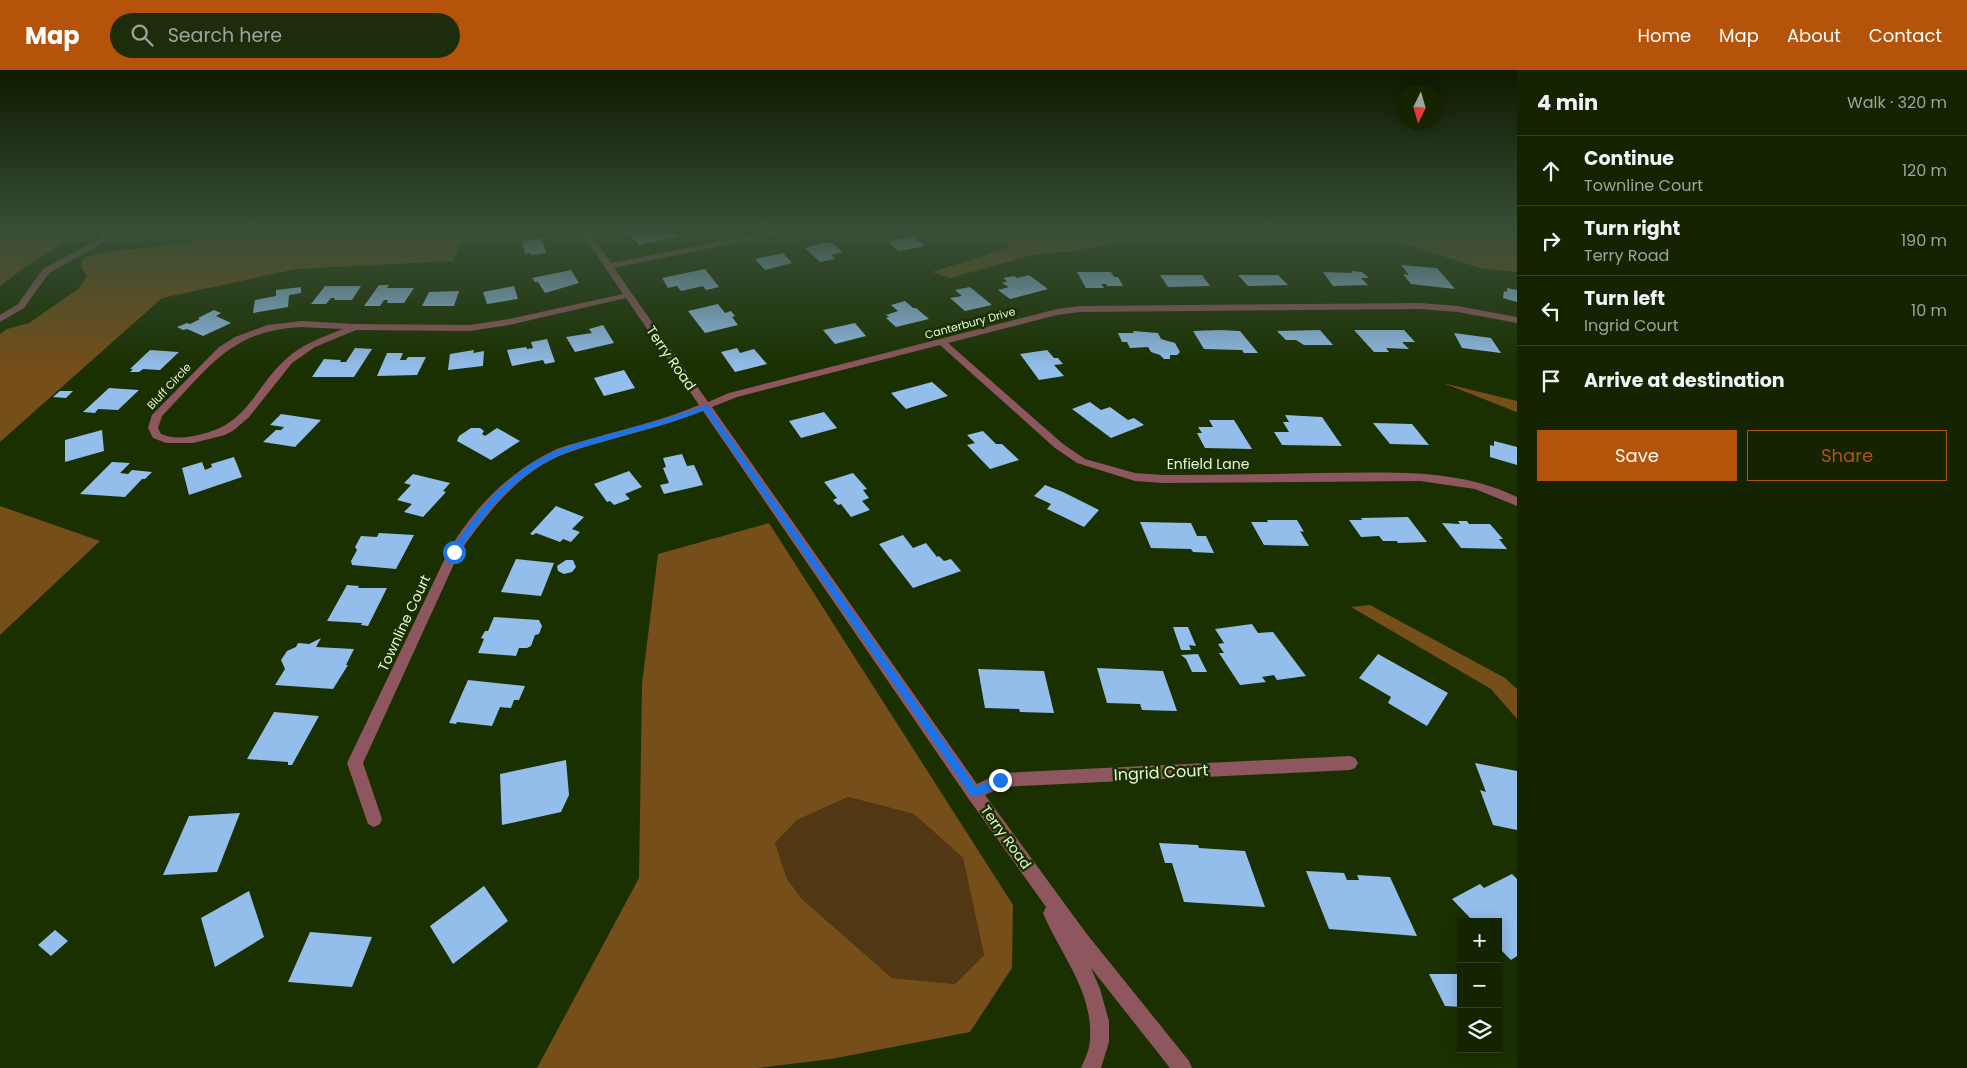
<!DOCTYPE html>
<meta charset="utf-8">
<style>
:root{--surface:#142400;--page:#1d2c0a;--text:#f1f3f6;--muted:#9da499;--line:#334122;--accent:#b45309}
body{margin:0;font-family:Poppins,sans-serif;background:var(--page);color:var(--text)}
.controls{position:absolute;right:15px;bottom:15px;display:grid;overflow:hidden;border-radius:0px;box-shadow:0 2px 12px #0003}
.controls button{width:45px;height:45px;display:grid;place-items:center;padding:0;border:0;border-bottom:1px solid var(--line);background:var(--surface);color:var(--text);font:25px sans-serif}
.compass{position:absolute;left:1397px;top:15px;width:45px;height:45px;border-radius:50%;background:var(--surface);box-shadow:0 2px 12px #0003;rotate:185deg}
.stop{position:absolute;width:15px;height:15px;margin:-11px;border:4px solid #1a73e8;border-radius:50%;background:#fff}
.stop.end{background:#1a73e8;border-color:#fff;box-shadow:0 1px 5px #0008}
.list{margin:0;padding:0;list-style:none}
h2{display:flex;justify-content:space-between;align-items:center;height:65px;margin:0;padding:0 20px;font-size:21px}
h2 small{font-size:16px;font-weight:400;color:var(--muted)}
.list li{display:grid;grid-template-columns:32px 1fr auto;gap:15px;align-items:center;box-sizing:border-box;height:70px;padding:0 20px;border-top:1px solid var(--line)}
.list b{display:block;font-size:19px;white-space:nowrap}
.list p{margin:0;font-size:16px;white-space:nowrap;color:var(--muted)}
.list em{font-size:16px;font-style:normal;color:var(--muted)}
.actions{display:flex;gap:10px;padding:15px 20px}
.actions a{flex:1;padding:11px 0;border:1px solid var(--accent);border-radius:0px;text-align:center;font-size:18px;color:var(--accent)}
.actions .main{background:var(--accent);color:#fff}
.icon{flex:none;width:28px;height:28px;fill:none;stroke:currentColor;stroke-width:2;stroke-linecap:round;stroke-linejoin:round}
.map{position:relative;flex:none;width:1517px;height:998px;overflow:hidden}
header{display:flex;align-items:center;gap:30px;box-sizing:border-box;height:70px;padding:0 25px;background:var(--accent);color:#fff}
header strong{font-size:24px}
nav{display:flex;gap:28px;margin-inline-start:auto;font-size:18px}
.search{width:350px;height:45px;background:var(--page);display:flex;align-items:center;gap:12px;box-sizing:border-box;padding:0 18px;border-radius:28px;color:var(--muted);font-size:19px}
main{display:flex}
aside{flex:1;background:var(--surface)}
.map>svg:first-child{display:block}
</style>
<header>
<strong>Map</strong>
<div class="search"><svg class="icon" aria-label="search" viewBox="0 0 24 24"><circle cx="10" cy="10" r="6"/><path d="M15 15l6 6"/></svg>Search here</div>
<nav><a>Home</a><a>Map</a><a>About</a><a>Contact</a></nav>
</header>
<main>
<div class="map">
<svg width="1517" height="998" viewBox="0 0 1517 998">
<rect width="100%" height="100%" fill="#1a3000"/>
<!-- green -->
<path fill="#513714" d="M 848,727 L 914,744 L 963,788 L 984,885 L 955,914 L 892,908 L 802,829 L 787,809 L 775,773 L 797,750 Z"/>
<!-- forest -->
<g fill="#754e19" fill-rule="evenodd">
<path d="M 30,160 L 82,160 L 80,164 L 29,194 L 0,216 L 0,164 Z"/>
<path d="M 261,160 L 466,160 L 453,191 L 296,199 L 162,228 L 0,372 L 0,264 L 7,259 L 29,253 L 78,219 L 87,206 L 81,198 L 83,188 L 102,182 L 154,177 Z"/>
<path d="M 986,160 C 1003,160 1023,157 1041,160 C 1057,162 1073,171 1090,160 L 1517,160 L 1517,202 L 1480,198 L 1405,174 L 1351,166 L 1219,167 L 1120,173 L 1065,182 L 1032,185 L 950,208 L 932,202 L 1011,177 Z"/>
<path d="M 1443,313 L 1517,331 L 1517,342 L 1514,341 Z"/>
<path d="M 0,436 L 100,471 L 0,565 Z"/>
<path d="M 769,453 L 1013,835 L 1012,898 L 970,962 L 831,989 L 757,998 L 537,998 L 639,808 L 642,614 L 658,484 ZM 848,727 L 914,744 L 963,788 L 984,885 L 955,914 L 892,908 L 802,829 L 787,809 L 775,773 L 797,750 Z"/>
<path d="M 1370,535 L 1505,608 L 1517,619 L 1517,649 L 1491,619 L 1351,537 Z"/>
</g>
<!-- building -->
<g fill="#93beec">
<path d="M 626,160 L 671,160 L 677,167 L 639,175 Z"/>
<path d="M 914,166 L 925,176 L 898,181 L 888,171 Z"/>
<path d="M 542,168 L 546,183 L 531,185 L 530,183 L 525,184 L 522,171 Z"/>
<path d="M 822,173 L 832,173 L 843,182 L 831,185 L 835,189 L 820,192 L 805,178 Z"/>
<path d="M 783,183 L 792,193 L 765,200 L 755,189 Z"/>
<path d="M 1401,195 L 1437,198 L 1455,219 L 1411,214 L 1403,204 L 1409,205 Z"/>
<path d="M 705,199 L 719,217 L 706,220 L 703,216 L 681,221 L 677,216 L 668,218 L 662,208 Z"/>
<path d="M 571,200 L 579,213 L 545,223 L 538,212 L 535,212 L 532,208 Z"/>
<path d="M 1352,201 L 1362,202 L 1369,208 L 1361,208 L 1368,215 L 1333,216 L 1323,202 L 1352,203 Z"/>
<path d="M 1077,202 L 1111,202 L 1114,207 L 1118,207 L 1123,216 L 1107,216 L 1106,214 L 1101,214 L 1104,218 L 1086,218 Z"/>
<path d="M 1029,205 L 1048,219 L 1010,229 L 998,220 L 1009,217 L 1002,213 L 1007,211 L 1003,208 L 1014,206 L 1017,208 Z"/>
<path d="M 1160,205 L 1202,205 L 1210,216 L 1168,217 Z"/>
<path d="M 1238,205 L 1278,205 L 1288,215 L 1248,216 Z"/>
<path d="M 379,215 L 389,215 L 387,218 L 414,218 L 404,233 L 387,233 L 388,230 L 384,230 L 380,236 L 364,236 Z"/>
<path d="M 325,216 L 361,216 L 352,230 L 334,230 L 335,228 L 331,228 L 326,234 L 311,234 Z"/>
<path d="M 514,216 L 518,229 L 487,234 L 483,222 Z"/>
<path d="M 301,217 L 301,223 L 289,225 L 288,237 L 253,243 L 255,230 L 276,226 L 276,220 Z"/>
<path d="M 970,217 L 992,235 L 965,241 L 950,228 L 962,226 L 955,220 Z"/>
<path d="M 1507,218 L 1517,220 L 1517,232 L 1503,228 L 1504,221 L 1507,222 Z"/>
<path d="M 459,221 L 454,236 L 422,236 L 429,222 Z"/>
<path d="M 905,231 L 913,238 L 916,238 L 929,249 L 896,257 L 886,248 L 889,247 L 886,245 L 898,241 L 891,235 Z"/>
<path d="M 718,234 L 725,243 L 731,241 L 735,246 L 732,247 L 738,255 L 705,263 L 688,241 Z"/>
<path d="M 214,240 L 221,243 L 216,246 L 231,253 L 203,266 L 187,259 L 183,260 L 177,257 L 187,253 L 190,254 L 200,249 L 198,248 Z"/>
<path d="M 855,253 L 866,266 L 835,274 L 823,260 Z"/>
<path d="M 603,255 L 614,273 L 575,282 L 566,267 L 592,263 L 589,259 Z"/>
<path d="M 1220,260 L 1240,261 L 1258,283 L 1244,283 L 1242,280 L 1204,279 L 1193,261 Z"/>
<path d="M 1320,260 L 1333,275 L 1304,275 L 1296,270 L 1286,270 L 1277,261 Z"/>
<path d="M 1354,260 L 1404,260 L 1415,272 L 1402,272 L 1409,279 L 1386,278 L 1389,282 L 1374,282 Z"/>
<path d="M 1133,261 L 1158,263 L 1161,269 L 1175,273 L 1180,282 L 1177,285 L 1170,285 L 1170,289 L 1164,289 L 1160,285 L 1151,282 L 1148,277 L 1130,278 L 1127,272 L 1122,272 L 1118,263 L 1134,263 Z"/>
<path d="M 1454,263 L 1491,268 L 1501,283 L 1462,278 Z"/>
<path d="M 547,269 L 555,292 L 545,294 L 543,290 L 512,296 L 507,280 L 526,277 L 527,279 L 533,278 L 531,272 Z"/>
<path d="M 355,278 L 372,279 L 354,307 L 312,307 L 324,289 L 341,290 L 340,292 L 346,292 Z"/>
<path d="M 737,278 L 740,283 L 754,279 L 767,294 L 735,302 L 721,282 Z"/>
<path d="M 150,280 L 179,282 L 160,300 L 143,299 L 139,302 L 130,302 L 133,299 L 130,299 Z"/>
<path d="M 474,280 L 473,283 L 484,281 L 483,296 L 448,300 L 450,284 Z"/>
<path d="M 1047,280 L 1054,288 L 1058,288 L 1063,294 L 1054,295 L 1064,306 L 1039,310 L 1020,284 Z"/>
<path d="M 387,283 L 403,283 L 400,290 L 406,290 L 408,287 L 426,287 L 417,305 L 377,306 Z"/>
<path d="M 624,300 L 635,318 L 604,326 L 594,308 Z"/>
<path d="M 932,312 L 948,326 L 906,339 L 891,323 Z"/>
<path d="M 109,318 L 139,320 L 118,340 L 98,339 L 95,343 L 83,342 Z"/>
<path d="M 60,321 L 73,321 L 66,328 L 53,327 Z"/>
<path d="M 1090,332 L 1101,340 L 1110,337 L 1128,350 L 1134,348 L 1144,355 L 1111,368 L 1072,339 Z"/>
<path d="M 824,342 L 837,358 L 801,368 L 789,351 Z"/>
<path d="M 281,344 L 321,350 L 295,377 L 263,372 L 276,360 L 281,360 L 284,357 L 270,355 Z"/>
<path d="M 1285,345 L 1322,347 L 1342,376 L 1282,375 L 1274,362 L 1289,362 L 1283,352 L 1289,352 Z"/>
<path d="M 1209,350 L 1234,350 L 1252,379 L 1205,378 L 1197,363 L 1202,363 L 1198,357 L 1213,357 Z"/>
<path d="M 1373,353 L 1412,354 L 1429,375 L 1390,374 Z"/>
<path d="M 471,358 L 480,358 L 484,361 L 482,364 L 485,366 L 497,358 L 520,371 L 491,390 L 457,371 L 459,366 Z"/>
<path d="M 102,360 L 104,381 L 65,392 L 65,370 Z"/>
<path d="M 983,361 L 996,374 L 1002,374 L 1019,390 L 990,399 L 967,375 L 975,373 L 967,365 Z"/>
<path d="M 1494,371 L 1517,377 L 1517,395 L 1490,387 L 1490,375 L 1494,376 Z"/>
<path d="M 682,384 L 687,396 L 694,395 L 703,415 L 664,424 L 660,415 L 669,413 L 663,398 L 666,397 L 663,388 Z"/>
<path d="M 234,387 L 242,407 L 189,425 L 182,398 L 202,392 L 205,400 L 212,397 L 211,394 Z"/>
<path d="M 112,392 L 130,393 L 120,403 L 128,404 L 132,400 L 152,402 L 145,409 L 142,409 L 125,427 L 80,424 Z"/>
<path d="M 629,401 L 642,417 L 625,424 L 630,429 L 614,435 L 610,431 L 607,432 L 594,414 Z"/>
<path d="M 853,403 L 867,419 L 863,420 L 869,428 L 862,431 L 870,440 L 851,447 L 841,434 L 838,435 L 833,430 L 837,428 L 824,412 Z"/>
<path d="M 413,404 L 450,413 L 443,421 L 446,422 L 423,447 L 404,442 L 412,434 L 397,430 L 411,415 L 404,413 Z"/>
<path d="M 1045,415 L 1063,422 L 1099,440 L 1084,457 L 1047,439 L 1051,434 L 1034,426 Z"/>
<path d="M 556,436 L 584,447 L 572,459 L 580,462 L 571,472 L 563,469 L 560,472 L 536,463 L 533,465 L 530,464 Z"/>
<path d="M 1408,447 L 1427,472 L 1398,473 L 1397,471 L 1383,471 L 1379,466 L 1361,467 L 1349,450 L 1362,450 L 1361,448 Z"/>
<path d="M 1267,450 L 1297,450 L 1304,462 L 1300,461 L 1309,476 L 1264,475 L 1251,452 L 1268,452 Z"/>
<path d="M 1458,451 L 1467,451 L 1469,454 L 1490,454 L 1503,469 L 1499,469 L 1507,479 L 1461,478 L 1442,453 L 1460,454 Z"/>
<path d="M 1140,452 L 1191,453 L 1197,466 L 1206,466 L 1214,483 L 1193,482 L 1191,479 L 1151,478 Z"/>
<path d="M 379,463 L 414,465 L 396,499 L 352,495 L 351,491 L 357,480 L 355,477 L 361,466 L 377,467 Z"/>
<path d="M 903,465 L 913,478 L 926,473 L 937,487 L 939,486 L 944,491 L 951,489 L 961,501 L 913,518 L 879,474 Z"/>
<path d="M 516,489 L 554,493 L 541,526 L 501,522 Z"/>
<path d="M 566,490 L 573,490 L 576,497 L 572,502 L 564,504 L 558,501 L 557,496 Z"/>
<path d="M 347,515 L 359,516 L 358,518 L 387,518 L 368,556 L 361,555 L 362,553 L 327,551 Z"/>
<path d="M 494,547 L 539,550 L 542,556 L 539,564 L 535,565 L 531,576 L 527,578 L 519,578 L 516,586 L 478,583 L 484,569 L 481,568 L 485,561 L 488,561 Z"/>
<path d="M 1252,554 L 1258,563 L 1273,562 L 1306,606 L 1277,610 L 1274,605 L 1262,607 L 1266,612 L 1240,615 L 1219,583 L 1224,583 L 1218,574 L 1224,573 L 1215,559 Z"/>
<path d="M 1173,557 L 1188,557 L 1196,576 L 1189,575 L 1191,580 L 1181,580 Z"/>
<path d="M 321,568 L 316,577 L 354,579 L 346,595 L 348,595 L 333,619 L 275,615 L 285,599 L 281,590 L 287,581 L 296,577 L 298,573 L 309,574 Z"/>
<path d="M 1198,584 L 1207,602 L 1192,602 L 1186,589 L 1181,585 Z"/>
<path d="M 1378,584 L 1448,623 L 1427,656 L 1388,633 L 1391,627 L 1359,608 Z"/>
<path d="M 1097,598 L 1163,601 L 1177,641 L 1142,640 L 1140,634 L 1107,633 Z"/>
<path d="M 978,599 L 1044,601 L 1054,643 L 1020,642 L 1019,639 L 985,638 Z"/>
<path d="M 468,610 L 525,616 L 519,630 L 514,630 L 511,638 L 500,637 L 492,656 L 457,652 L 456,654 L 449,653 Z"/>
<path d="M 274,642 L 319,646 L 292,695 L 288,695 L 288,692 L 247,689 Z"/>
<path d="M 566,690 L 569,725 L 561,742 L 502,755 L 500,704 Z"/>
<path d="M 1475,693 L 1517,701 L 1517,760 L 1493,755 L 1480,720 L 1486,722 Z"/>
<path d="M 240,743 L 217,802 L 163,805 L 189,746 Z"/>
<path d="M 1159,773 L 1198,775 L 1199,778 L 1245,781 L 1265,837 L 1184,832 L 1172,793 L 1165,793 Z"/>
<path d="M 1306,801 L 1344,803 L 1347,810 L 1359,810 L 1357,805 L 1390,807 L 1417,866 L 1329,859 Z"/>
<path d="M 1512,804 L 1517,809 L 1517,886 L 1511,890 L 1498,877 L 1498,852 L 1474,852 L 1452,829 L 1480,814 L 1484,818 Z"/>
<path d="M 484,816 L 508,851 L 453,894 L 430,856 Z"/>
<path d="M 249,821 L 264,867 L 215,897 L 201,848 Z"/>
<path d="M 55,860 L 68,871 L 51,886 L 38,875 Z"/>
<path d="M 310,862 L 372,867 L 352,917 L 288,912 Z"/>
<path d="M 1429,904 L 1461,904 L 1461,937 L 1445,936 Z"/>
</g>
<g fill="none" stroke-linecap="round" stroke-linejoin="round">
<!-- minor -->
<g fill="#8e565e" fill-rule="evenodd">
<path d="M 102,160 L 110,160 L 105,172 L 49,203 L 24,238 L 0,252 L 0,245 L 18,234 L 43,199 L 99,169 Z"/>
<path d="M 580,160 L 588,160 L 611,193 L 778,160 L 792,160 L 788,162 L 614,198 L 708,332 L 729,323 L 1057,239 L 1080,236 L 1420,233 L 1458,236 L 1517,247 L 1517,253 L 1458,242 L 1420,239 L 1080,242 L 1057,245 L 948,273 L 1063,374 L 1085,389 L 1135,403 L 1163,405 C 1215,405 1267,404 1319,403 C 1386,403 1455,397 1517,427 L 1517,436 L 1475,419 L 1420,411 L 1163,413 L 1135,411 L 1077,393 L 1055,378 L 940,275 L 737,327 L 712,337 L 977,714 L 1000,703 L 1350,686 L 1355,688 L 1358,693 L 1355,698 L 1350,700 L 1002,717 L 985,725 L 1086,863 L 1189,991 L 1192,998 L 1170,998 L 1091,898 L 1100,919 L 1109,951 L 1109,972 L 1101,998 L 1081,998 C 1085,989 1090,979 1090,968 C 1093,921 1060,884 1043,843 L 1046,837 L 968,728 L 703,341 C 659,359 612,367 567,383 C 520,400 487,443 459,483 L 363,693 L 382,749 L 380,754 L 374,757 L 368,754 L 347,693 L 448,482 C 473,438 511,400 557,379 C 570,374 584,371 597,367 C 632,357 666,349 699,335 L 626,228 L 509,255 L 470,261 L 356,260 L 315,277 L 292,293 L 249,347 L 234,360 L 225,365 L 193,373 L 166,373 L 153,368 L 148,358 L 152,345 L 219,277 L 235,267 L 267,255 L 302,251 L 355,254 L 470,255 L 509,249 L 623,224 ZM 302,257 L 343,259 C 323,267 302,274 286,289 C 253,319 248,355 198,365 C 186,368 173,369 161,364 L 158,358 L 162,346 C 209,298 230,260 302,257 Z"/>
</g>
</g>
<!-- sky -->
<linearGradient id="sky" x2="0" y2="1"><stop stop-color="#0e1a00"/><stop offset="0.54" stop-color="#384e37"/><stop offset="1" stop-color="#384e37" stop-opacity="0"/></linearGradient>
<rect width="1517" height="299" fill="url(#sky)"/>
<!-- route -->
<path fill="#1a73e8" d="M 703,336 L 708,336 L 976,717 L 1000,706 L 1004,707 L 1004,714 L 978,726 L 971,726 L 704,340 C 672,353 638,361 605,371 C 592,375 577,378 565,383 C 517,402 484,442 457,484 L 452,484 L 451,482 C 476,440 513,397 561,379 C 607,362 657,354 703,336 Z"/>
<g text-anchor="middle" stroke-width="5" stroke-linejoin="round" paint-order="stroke">
<!-- far-street labels -->
<g font-size="11" fill="#e7f6da" stroke="#1a3000">
<text transform="translate(970 253) rotate(-15)" y="4">Canterbury Drive</text>
<text transform="translate(169 316) rotate(-47)" y="4">Bluff Circle</text>
</g>
<!-- street labels -->
<g font-size="14" fill="#e7f6da" stroke="#1a3000">
<text transform="translate(671 288) rotate(55)" y="5">Terry Road</text>
<text x="1208" y="399">Enfield Lane</text>
<text transform="translate(404 553) rotate(-65)" y="5">Townline Court</text>
<text transform="translate(1006 767) rotate(54)" y="5">Terry Road</text>
</g>
<!-- near-street labels -->
<g font-size="16" fill="#e7f6da" stroke="#1a3000">
<text transform="translate(1161 702) rotate(-3)" y="6">Ingrid Court</text>
</g>
</g>
</svg>
<div class="controls">
<button>+</button>
<button>−</button>
<button><svg class="icon" aria-label="layers" viewBox="0 0 24 24"><path d="M12 4l9 5-9 5-9-5zM3 14l9 5 9-5"/></svg></button>
</div>
<svg class="compass" viewBox="-18 -18 36 36"><path d="M0-13l5 13h-10z" fill="#e53935"/><path d="M0 13l5-13h-10z" fill="#9da499"/></svg>
<div class="stop" style="left:454px;top:482px"></div>
<div class="stop end" style="left:1000px;top:710px"></div>
</div>
<aside>
<h2>4 min<small>Walk · 320 m</small></h2>
<ul class="list">
<li><svg class="icon" aria-label="ahead" viewBox="0 0 24 24"><path d="M12 20V5M6 11l6-6 6 6"/></svg><div><b>Continue</b><p>Townline Court</p></div><em>120 m</em></li>
<li><svg class="icon" aria-label="right" viewBox="0 0 24 24"><path d="M7 20v-9h11M14 6l5 5-5 5"/></svg><div><b>Turn right</b><p>Terry Road</p></div><em>190 m</em></li>
<li><svg class="icon" aria-label="left" viewBox="0 0 24 24"><path d="M17 20v-9H6M10 6l-5 5 5 5"/></svg><div><b>Turn left</b><p>Ingrid Court</p></div><em>10 m</em></li>
<li><svg class="icon" aria-label="arrive" viewBox="0 0 24 24"><path d="M6 21V4h12l-3 4 3 4H6"/></svg><div><b>Arrive at destination</b></div></li>
</ul>
<div class="actions"><a class="main">Save</a><a>Share</a></div>
</aside>
</main>
